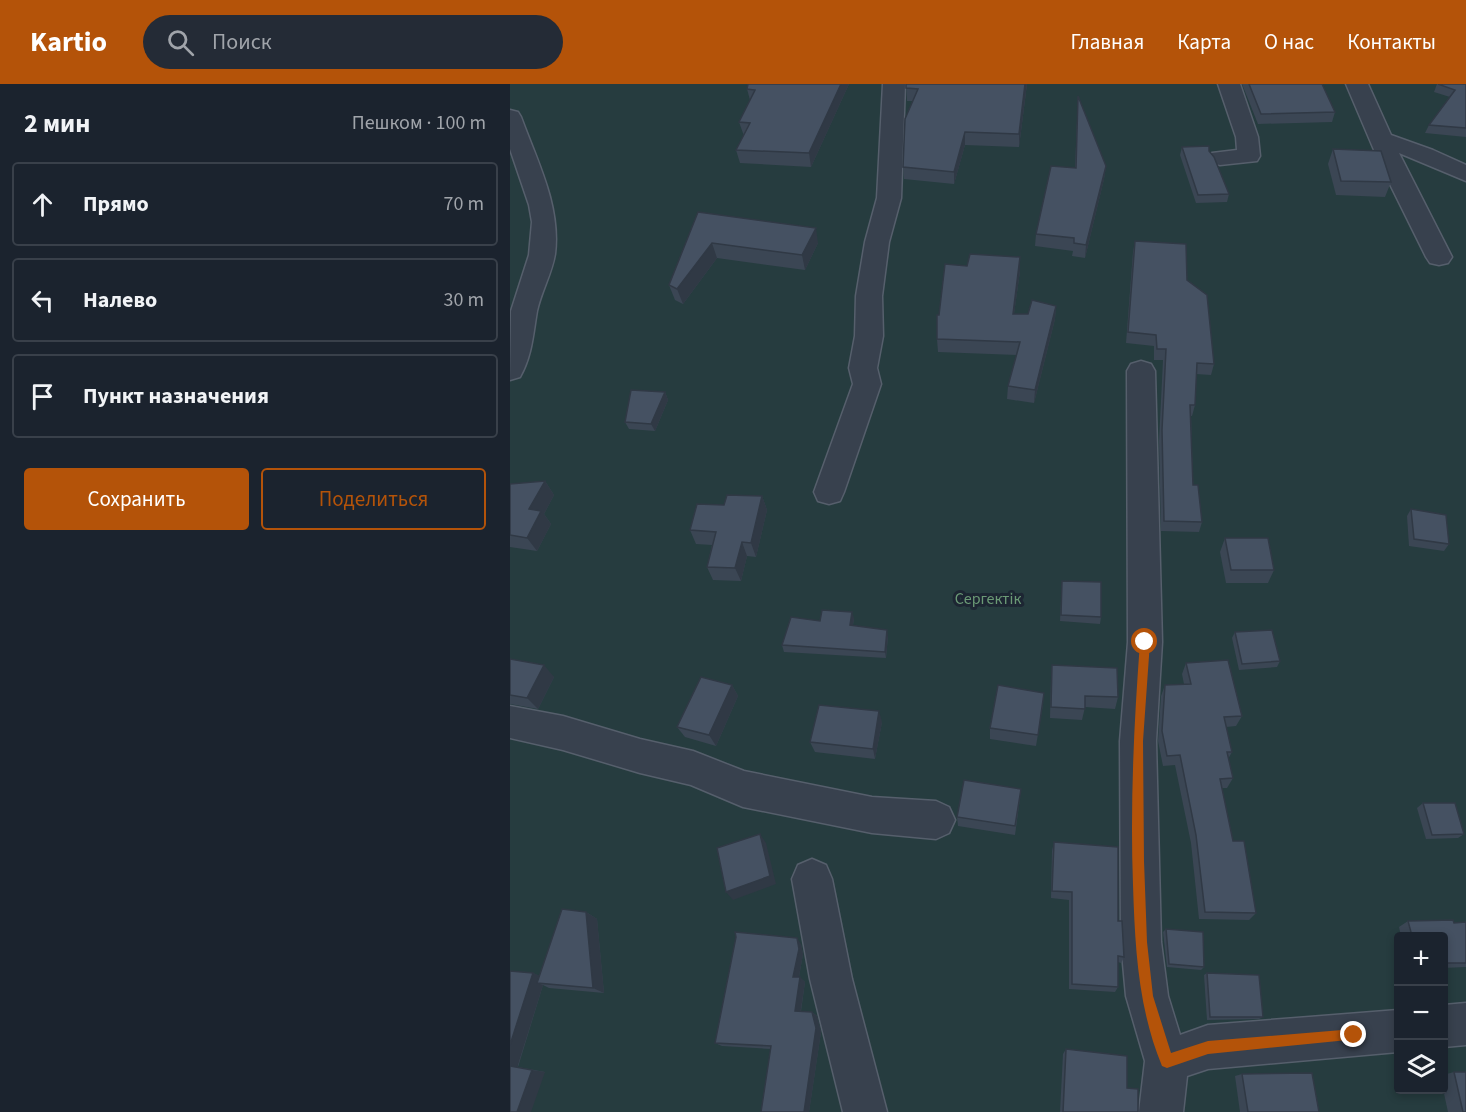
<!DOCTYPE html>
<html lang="ru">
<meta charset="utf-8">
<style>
:root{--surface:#1b232e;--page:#242b36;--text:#f1f3f6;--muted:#a0a4aa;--line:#39404a;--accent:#b45309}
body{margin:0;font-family:"Source Sans 3",sans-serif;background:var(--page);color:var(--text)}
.controls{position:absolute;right:18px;bottom:18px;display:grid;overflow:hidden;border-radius:6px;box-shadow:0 3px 9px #0003}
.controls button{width:54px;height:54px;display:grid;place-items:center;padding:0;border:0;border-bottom:2px solid var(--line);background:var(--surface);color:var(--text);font:30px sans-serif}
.stop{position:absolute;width:18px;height:18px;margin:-14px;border:4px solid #b45309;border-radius:50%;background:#fff}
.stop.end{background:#b45309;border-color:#fff;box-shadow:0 2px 6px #0008}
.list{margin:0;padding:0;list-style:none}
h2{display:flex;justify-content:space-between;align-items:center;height:78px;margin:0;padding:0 24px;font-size:26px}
h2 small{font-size:20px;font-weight:400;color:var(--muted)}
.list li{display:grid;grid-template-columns:39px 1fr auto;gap:18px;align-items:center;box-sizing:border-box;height:84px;margin:0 12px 12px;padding:0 12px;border:2px solid var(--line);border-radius:6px}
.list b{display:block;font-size:22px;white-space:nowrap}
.list em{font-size:20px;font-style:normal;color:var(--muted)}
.actions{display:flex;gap:12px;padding:18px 24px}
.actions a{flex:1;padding:14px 0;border:2px solid var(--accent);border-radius:6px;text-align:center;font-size:21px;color:var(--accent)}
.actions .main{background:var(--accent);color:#fff}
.icon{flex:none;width:33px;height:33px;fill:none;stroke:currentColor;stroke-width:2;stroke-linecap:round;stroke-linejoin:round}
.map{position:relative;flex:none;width:956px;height:1028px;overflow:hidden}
header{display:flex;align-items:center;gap:36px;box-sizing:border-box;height:84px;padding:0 30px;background:var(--accent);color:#fff}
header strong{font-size:28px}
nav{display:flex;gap:33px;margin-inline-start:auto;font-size:21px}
.search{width:420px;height:54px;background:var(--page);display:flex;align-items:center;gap:15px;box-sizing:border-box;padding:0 21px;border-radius:33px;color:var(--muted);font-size:22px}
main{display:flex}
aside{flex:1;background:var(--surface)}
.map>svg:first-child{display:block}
</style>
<header>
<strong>Kartio</strong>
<div class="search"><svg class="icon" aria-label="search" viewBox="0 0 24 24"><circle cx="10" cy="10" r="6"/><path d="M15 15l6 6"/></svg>Поиск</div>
<nav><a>Главная</a><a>Карта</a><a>О нас</a><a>Контакты</a></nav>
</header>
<main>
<aside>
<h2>2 мин<small>Пешком · 100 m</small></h2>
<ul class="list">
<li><svg class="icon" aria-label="ahead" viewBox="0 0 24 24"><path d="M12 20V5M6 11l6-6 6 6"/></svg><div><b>Прямо</b></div><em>70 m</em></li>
<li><svg class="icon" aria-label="left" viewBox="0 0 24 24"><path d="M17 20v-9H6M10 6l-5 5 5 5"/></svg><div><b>Налево</b></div><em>30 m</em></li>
<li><svg class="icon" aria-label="arrive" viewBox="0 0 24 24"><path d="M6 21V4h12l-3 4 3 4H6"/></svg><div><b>Пункт назначения</b></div></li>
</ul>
<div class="actions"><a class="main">Сохранить</a><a>Поделиться</a></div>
</aside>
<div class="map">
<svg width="956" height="1028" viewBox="0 0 956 1028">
<rect width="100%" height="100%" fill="#242f3e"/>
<!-- green -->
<path fill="#263c3f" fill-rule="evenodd" d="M 0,0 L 956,0 L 956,1028 L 0,1028 ZM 888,852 L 934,852 L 934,1006 L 888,1006 Z"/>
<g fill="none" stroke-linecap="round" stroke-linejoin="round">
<!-- minor casing -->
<g stroke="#565f6c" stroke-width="3">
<g id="minor">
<path d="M 373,0 L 395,0 L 391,114 L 379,158 L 372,212 L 373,252 L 367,284 L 371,300 L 334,408 L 330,417 L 319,420 L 308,417 L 304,408 L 343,300 L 339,284 L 345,252 L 346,212 L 355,158 L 367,114 Z"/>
<path d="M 708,0 L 730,0 L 748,53 L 750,72 L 747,77 L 710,81 L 702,79 L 699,74 L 702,69 L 727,66 L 726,53 Z"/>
<path d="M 836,0 L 858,0 L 881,51 L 923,66 L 956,81 L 956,97 L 889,69 L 942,173 L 938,179 L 929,181 L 920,179 L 916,173 L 870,80 Z"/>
<path d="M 0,26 L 8,28 L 11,33 C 27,77 51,122 45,170 C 42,189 31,208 27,227 C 23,250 22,272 10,293 L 0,296 L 1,227 L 19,171 L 22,138 L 19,121 L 0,65 Z"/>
<path d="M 631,277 L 641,280 L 645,287 L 652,558 L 646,657 L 651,858 L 658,912 L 670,951 L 698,941 L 888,926 L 888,968 L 698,985 L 677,992 L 673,1028 L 629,1028 L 635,977 L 616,912 L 611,858 L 610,657 L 618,558 L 617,287 L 621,280 Z"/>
<path d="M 0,622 L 53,632 L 130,655 L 183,667 L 234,687 L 362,713 L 426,717 L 439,723 L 445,736 L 439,749 L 426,755 L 362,749 L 233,723 L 181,701 L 130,689 L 53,666 L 0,654 Z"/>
<path d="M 302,775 L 316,781 L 322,795 L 342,895 L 377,1028 L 333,1028 L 300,895 L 282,795 L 288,781 Z"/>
<path d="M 956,919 L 956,961 L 934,963 L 934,921 Z"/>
</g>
</g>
<!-- minor -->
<use href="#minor" fill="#38414e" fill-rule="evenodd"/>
</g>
<!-- wall -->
<g fill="#3b4654">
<path d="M 339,0 L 301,83 L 230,79 L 226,66 L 234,52 L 229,38 L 240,16 L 237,5 Z"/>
<path d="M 396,0 L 517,0 L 509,63 L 455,61 L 444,100 L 394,95 L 393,83 L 402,17 L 397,17 Z"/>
<path d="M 732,0 L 812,0 L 825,28 L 822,38 L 748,40 Z"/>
<path d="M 927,0 L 956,0 L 956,53 L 915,49 L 919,41 L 940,13 L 924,8 Z"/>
<path d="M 568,12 L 596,82 L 594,95 L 575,174 L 562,172 L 563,167 L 525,162 L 526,150 L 565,84 Z"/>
<path d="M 672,63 L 699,67 L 719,110 L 717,118 L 686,119 L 670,71 Z"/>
<path d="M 823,65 L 881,98 L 875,113 L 826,111 L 818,80 Z"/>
<path d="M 188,128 L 308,159 L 295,186 L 207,174 L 173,220 L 165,216 L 159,201 Z"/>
<path d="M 625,157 L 677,196 L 704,280 L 701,291 L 686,290 L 685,321 L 682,332 L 681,332 L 683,401 L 692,438 L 689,448 L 651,447 L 649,357 L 653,276 L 644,276 L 644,262 L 616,259 L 623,168 Z"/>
<path d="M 510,173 L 510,187 L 504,230 L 518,230 L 546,222 L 545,235 L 524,319 L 497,315 L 498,302 L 507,271 L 428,268 L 427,255 L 429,231 L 457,182 Z"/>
<path d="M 155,308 L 158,316 L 145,347 L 119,345 L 115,338 Z"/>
<path d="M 35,397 L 44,411 L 34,430 L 41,440 L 27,467 L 0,463 L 0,400 Z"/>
<path d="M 252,412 L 257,426 L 246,473 L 237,472 L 231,497 L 203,496 L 197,483 L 202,461 L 186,460 L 180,446 L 214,421 Z"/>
<path d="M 901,425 L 939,460 L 934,467 L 899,462 L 897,432 Z"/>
<path d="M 715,454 L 764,486 L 758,499 L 716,499 L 710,468 Z"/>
<path d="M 552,497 L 591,533 L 590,540 L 550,537 Z"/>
<path d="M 344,534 L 343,541 L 378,552 L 376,574 L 274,568 L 272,561 L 310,537 Z"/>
<path d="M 725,548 L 770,577 L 767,583 L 729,586 L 722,554 Z"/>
<path d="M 0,575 L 44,593 L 28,625 L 0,620 Z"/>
<path d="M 676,579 L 732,632 L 726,642 L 716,643 L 722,668 L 718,675 L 723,694 L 717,704 L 712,704 L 723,757 L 746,829 L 739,836 L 689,835 L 681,759 L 665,681 L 653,682 L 648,657 L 651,612 L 655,601 L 674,600 L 672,590 Z"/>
<path d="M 542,581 L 608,613 L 605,625 L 575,623 L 572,636 L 540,634 L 541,593 Z"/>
<path d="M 222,601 L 228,612 L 206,662 L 175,653 L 167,643 Z"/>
<path d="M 533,620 L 526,662 L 480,655 L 480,644 Z"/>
<path d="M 372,638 L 365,675 L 305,668 L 300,658 Z"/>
<path d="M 510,714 L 505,751 L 448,742 L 447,733 Z"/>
<path d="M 913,719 L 954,750 L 948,754 L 916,755 L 907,724 Z"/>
<path d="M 544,758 L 608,837 L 614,873 L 611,879 L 608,878 L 608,903 L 605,908 L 559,905 L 559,816 L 541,814 L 542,767 Z"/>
<path d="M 76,828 L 87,835 L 94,909 L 39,904 L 33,901 L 8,983 L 35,988 L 0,1028 L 23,889 L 29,892 Z"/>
<path d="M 898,837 L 944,839 L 956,838 L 956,883 L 933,884 L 933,852 L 891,852 L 889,843 Z"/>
<path d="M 656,845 L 694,883 L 691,886 L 657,883 L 653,848 Z"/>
<path d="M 291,860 L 293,870 L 289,893 L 295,898 L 291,927 L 302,928 L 307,932 L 311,948 L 299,1028 L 253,1028 L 261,965 L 212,962 L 205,959 Z"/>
<path d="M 697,889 L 753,933 L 749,935 L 697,936 L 694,891 Z"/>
<path d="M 556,965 L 617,1004 L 628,1028 L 550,1028 L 553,970 Z"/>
<path d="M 956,985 L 956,1028 L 938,1028 L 933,1005 L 933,991 L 944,988 L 956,988 Z"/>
<path d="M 732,990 L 809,1028 L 730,1028 L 725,992 Z"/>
</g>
<!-- shaded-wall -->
<g fill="#303945">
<path d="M 331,0 L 339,0 L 301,83 L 299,69 Z"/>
<path d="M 515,0 L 517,0 L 509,63 L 509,50 Z"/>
<path d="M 455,48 L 455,61 L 444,100 L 444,88 Z"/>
<path d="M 596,82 L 594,95 L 575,174 L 576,161 Z"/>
<path d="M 306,144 L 308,159 L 295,186 L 292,171 Z"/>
<path d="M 202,159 L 207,174 L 173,220 L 167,205 Z"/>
<path d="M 510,173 L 510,187 L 502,244 L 503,230 Z"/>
<path d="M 546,222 L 545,235 L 524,319 L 525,306 Z"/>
<path d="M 155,308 L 158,316 L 145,347 L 141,340 Z"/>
<path d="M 35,397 L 44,411 L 34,430 L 41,440 L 27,467 L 17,454 L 19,425 Z"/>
<path d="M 252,412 L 257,426 L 246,473 L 241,459 Z"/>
<path d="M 232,458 L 237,472 L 231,497 L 225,484 Z"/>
<path d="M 342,528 L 344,534 L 342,547 L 340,541 Z"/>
<path d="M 377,546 L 378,552 L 376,574 L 375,568 Z"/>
<path d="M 34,581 L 44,593 L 28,625 L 17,614 Z"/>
<path d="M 222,601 L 228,612 L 206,662 L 199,651 Z"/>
<path d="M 369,627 L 372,638 L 365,675 L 363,665 Z"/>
<path d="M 250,750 L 256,759 L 266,800 L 223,816 L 216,808 Z"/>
<path d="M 76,828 L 87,835 L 94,909 L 83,904 Z"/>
<path d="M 287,854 L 291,860 L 293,870 L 288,898 L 283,893 Z"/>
<path d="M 23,889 L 36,894 L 27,899 L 33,901 L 7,984 L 0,983 L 0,961 Z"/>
<path d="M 290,893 L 295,898 L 290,931 L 285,927 Z"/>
<path d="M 302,928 L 307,932 L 311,948 L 299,1028 L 294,1028 Z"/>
<path d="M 22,986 L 35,988 L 21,1028 L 7,1028 Z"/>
</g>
<!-- building -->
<g fill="#455162" stroke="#303945" stroke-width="1.5">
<path d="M 238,0 L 331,0 L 299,69 L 226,66 L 240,39 L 229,38 L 245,6 L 237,5 Z"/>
<path d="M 396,0 L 515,0 L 509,50 L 455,48 L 444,88 L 393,83 L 395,35 L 408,5 L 396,4 Z"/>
<path d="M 739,0 L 812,0 L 825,28 L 751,30 Z"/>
<path d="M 928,0 L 956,0 L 956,44 L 919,41 L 945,6 Z"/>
<path d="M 568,12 L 596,82 L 576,161 L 564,159 L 564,154 L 526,150 L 541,82 L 566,84 Z"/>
<path d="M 699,62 L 699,67 L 704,73 L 719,110 L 688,111 L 672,63 Z"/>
<path d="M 823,65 L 871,67 L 881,98 L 831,97 Z"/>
<path d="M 188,128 L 306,144 L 292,171 L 202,159 L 167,205 L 159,201 Z"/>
<path d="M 625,157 L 676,160 L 677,196 L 697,211 L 704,280 L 687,279 L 685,321 L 680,321 L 683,401 L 688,401 L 692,438 L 654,437 L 652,346 L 656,265 L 647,265 L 646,251 L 618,248 Z"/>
<path d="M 460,170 L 510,173 L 503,230 L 518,230 L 522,216 L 546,222 L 525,306 L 498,302 L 510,258 L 427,255 L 427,231 L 429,231 L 435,180 L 457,182 Z"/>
<path d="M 121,306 L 155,308 L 141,340 L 115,338 Z"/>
<path d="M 35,397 L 19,425 L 31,427 L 17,454 L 0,451 L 0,400 Z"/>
<path d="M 217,411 L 252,412 L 241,459 L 232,458 L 225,484 L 197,483 L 206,448 L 180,446 L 187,420 L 214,421 Z"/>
<path d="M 901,425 L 936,431 L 939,460 L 904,455 Z"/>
<path d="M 715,454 L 758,454 L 764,486 L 721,486 Z"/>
<path d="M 552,497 L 591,498 L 591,533 L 551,531 Z"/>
<path d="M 312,526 L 342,528 L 340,541 L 377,546 L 375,568 L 272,561 L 281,533 L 310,537 Z"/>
<path d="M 762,546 L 770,577 L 732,580 L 725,548 Z"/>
<path d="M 0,575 L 34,581 L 17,614 L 0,611 Z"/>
<path d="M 718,576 L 732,632 L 714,633 L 722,668 L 717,668 L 723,694 L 710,695 L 723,757 L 734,757 L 746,829 L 695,828 L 686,751 L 670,671 L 657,672 L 652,647 L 655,601 L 681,600 L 676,579 Z"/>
<path d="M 542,581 L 607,584 L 608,613 L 575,612 L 575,625 L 541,623 Z"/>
<path d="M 191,593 L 222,601 L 199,651 L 167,643 Z"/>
<path d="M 488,601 L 534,609 L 528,651 L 480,644 Z"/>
<path d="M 309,621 L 369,627 L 363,665 L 300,658 Z"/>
<path d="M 454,696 L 511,705 L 505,742 L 447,733 Z"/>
<path d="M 913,719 L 945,719 L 954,750 L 922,751 Z"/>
<path d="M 250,750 L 260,792 L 216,808 L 207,764 Z"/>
<path d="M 544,758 L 608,763 L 608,837 L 612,837 L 614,873 L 608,872 L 608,903 L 562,900 L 562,808 L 542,807 Z"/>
<path d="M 52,825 L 76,828 L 83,904 L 27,899 Z"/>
<path d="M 943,836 L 944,839 L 956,838 L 956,879 L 933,879 L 933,852 L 902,852 L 898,837 Z"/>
<path d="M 656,845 L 693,848 L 694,883 L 659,880 Z"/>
<path d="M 225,848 L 287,854 L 289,865 L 283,893 L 290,893 L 285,927 L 302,928 L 306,944 L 294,1028 L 251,1028 L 261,962 L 205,959 L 226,853 Z"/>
<path d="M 0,887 L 23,889 L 0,961 Z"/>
<path d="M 697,889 L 749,891 L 753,933 L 700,933 Z"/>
<path d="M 556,965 L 617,972 L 617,1004 L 628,1005 L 628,1028 L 553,1028 Z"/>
<path d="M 0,982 L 22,986 L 7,1028 L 0,1028 Z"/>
<path d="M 944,988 L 956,988 L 956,1028 L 953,1028 Z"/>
<path d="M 802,989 L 809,1028 L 738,1028 L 732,990 Z"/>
</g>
<!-- route -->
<path fill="#b45309" d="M 635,554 L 640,558 L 633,657 L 634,777 L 637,858 L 643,912 L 661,969 L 698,957 L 844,945 L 848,947 L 850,951 L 848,955 L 698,970 L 657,984 L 652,982 C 628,924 625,863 623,801 C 620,720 624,639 630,558 Z"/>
<g text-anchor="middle" stroke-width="6" stroke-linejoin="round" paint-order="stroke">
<!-- park labels -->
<g font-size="16" fill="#6b9a76" stroke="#1d2633">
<text x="478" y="520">Сергектік</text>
</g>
</g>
</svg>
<div class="controls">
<button>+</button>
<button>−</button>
<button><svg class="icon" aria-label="layers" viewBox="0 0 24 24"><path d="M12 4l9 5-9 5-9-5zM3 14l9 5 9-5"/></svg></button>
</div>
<div class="stop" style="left:635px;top:558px"></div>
<div class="stop end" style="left:844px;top:951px"></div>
</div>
</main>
